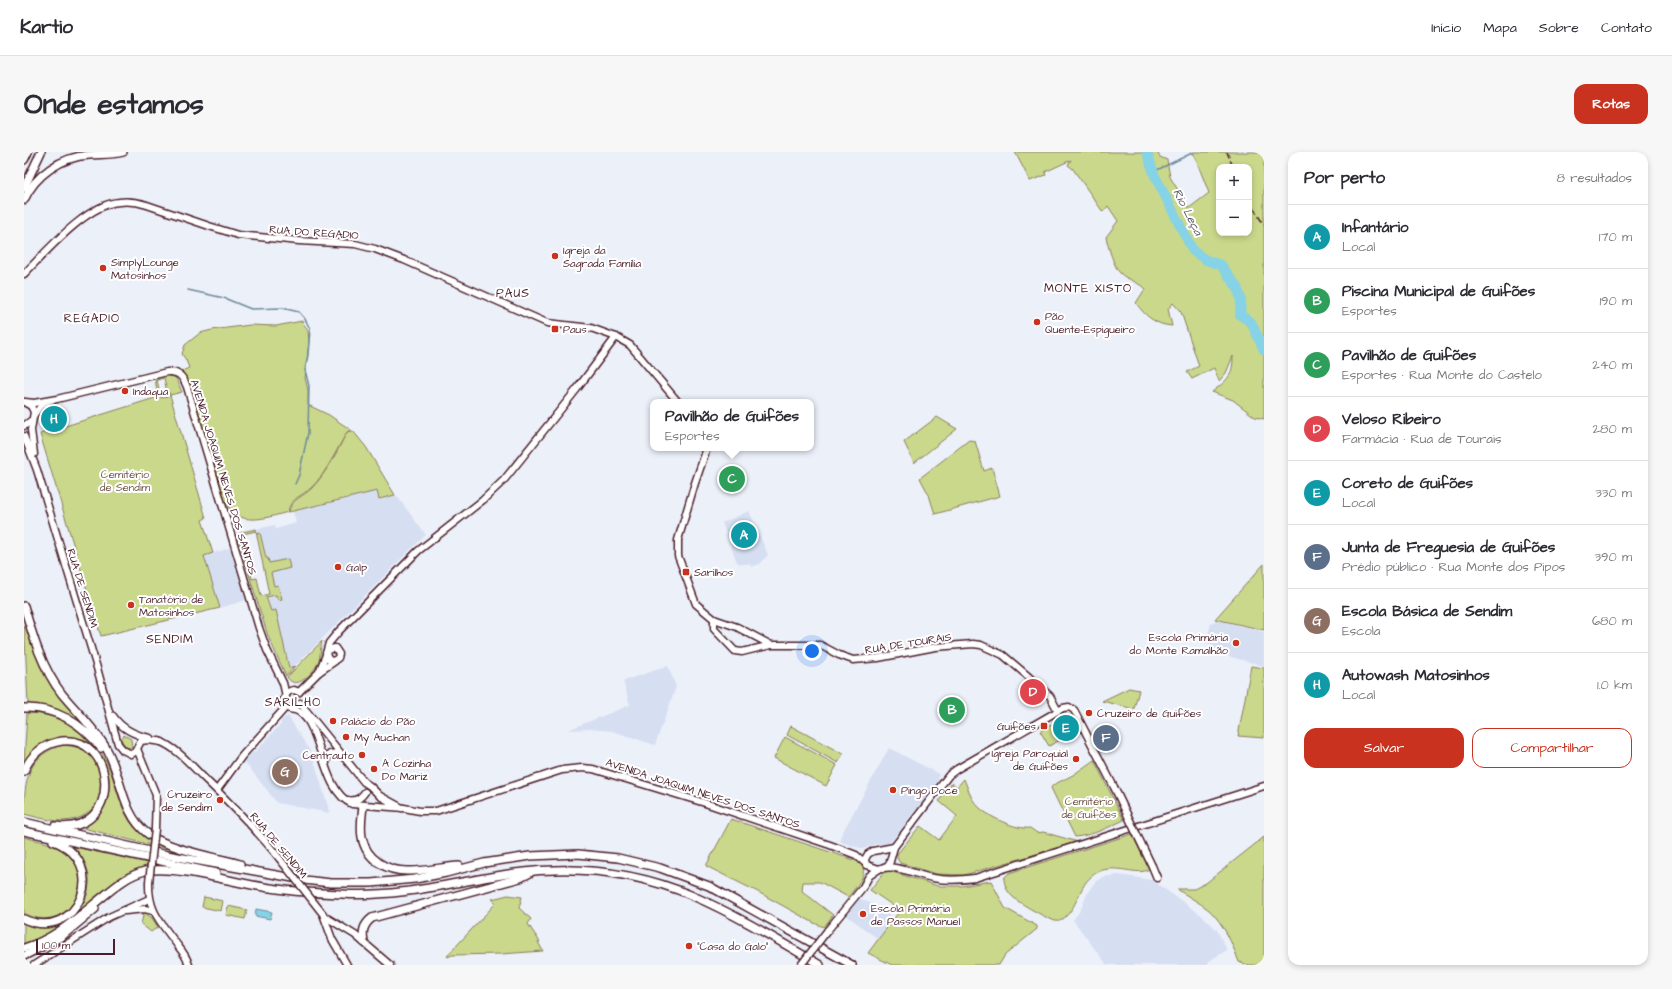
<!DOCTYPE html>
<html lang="pt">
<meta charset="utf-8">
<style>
:root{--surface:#fff;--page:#f7f7f7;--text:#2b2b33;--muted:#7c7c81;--line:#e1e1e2;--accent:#c8321e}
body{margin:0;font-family:"Architects Daughter",sans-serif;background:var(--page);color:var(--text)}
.controls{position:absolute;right:12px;top:12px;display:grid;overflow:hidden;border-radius:8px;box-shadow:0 2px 6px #0003}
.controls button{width:36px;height:36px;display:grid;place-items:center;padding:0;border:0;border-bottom:1px solid var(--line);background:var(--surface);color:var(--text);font:20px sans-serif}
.scale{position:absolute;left:12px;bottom:10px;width:79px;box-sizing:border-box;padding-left:4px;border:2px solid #4a1f2b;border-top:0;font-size:11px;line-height:14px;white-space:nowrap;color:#4a1f2b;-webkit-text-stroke:3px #fff;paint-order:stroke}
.you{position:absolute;left:788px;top:499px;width:14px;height:14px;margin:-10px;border:3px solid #fff;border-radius:50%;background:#1a73e8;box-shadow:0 0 0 6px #1a73e833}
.badge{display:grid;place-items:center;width:26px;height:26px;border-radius:50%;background:var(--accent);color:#fff;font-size:13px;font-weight:700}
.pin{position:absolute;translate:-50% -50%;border:2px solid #fff;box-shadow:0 1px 4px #0006}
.popup{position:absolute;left:626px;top:247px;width:164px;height:52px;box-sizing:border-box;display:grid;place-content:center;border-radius:8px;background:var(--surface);filter:drop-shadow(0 1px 3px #0005);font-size:13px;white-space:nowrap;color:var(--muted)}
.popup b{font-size:15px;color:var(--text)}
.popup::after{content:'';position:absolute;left:50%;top:100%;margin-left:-8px;border:8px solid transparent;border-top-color:var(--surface)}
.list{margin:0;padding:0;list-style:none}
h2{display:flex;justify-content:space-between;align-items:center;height:52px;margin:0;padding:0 16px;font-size:17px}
h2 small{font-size:13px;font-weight:400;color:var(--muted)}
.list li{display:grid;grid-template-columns:26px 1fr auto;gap:12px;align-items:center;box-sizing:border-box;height:64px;padding:0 16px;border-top:1px solid var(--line)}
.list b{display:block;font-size:15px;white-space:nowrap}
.list p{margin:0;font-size:13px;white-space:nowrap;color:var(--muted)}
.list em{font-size:13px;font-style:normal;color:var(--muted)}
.actions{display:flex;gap:8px;padding:12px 16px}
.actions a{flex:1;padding:9px 0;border:1px solid var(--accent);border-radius:12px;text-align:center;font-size:14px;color:var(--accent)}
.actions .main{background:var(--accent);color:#fff}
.map{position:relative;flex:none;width:1240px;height:813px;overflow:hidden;border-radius:12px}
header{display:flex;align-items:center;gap:24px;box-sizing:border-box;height:56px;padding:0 20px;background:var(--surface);border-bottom:1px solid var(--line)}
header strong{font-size:19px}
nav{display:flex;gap:22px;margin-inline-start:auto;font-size:14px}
.intro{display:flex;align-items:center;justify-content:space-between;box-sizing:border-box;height:96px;padding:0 24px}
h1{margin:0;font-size:28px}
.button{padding:10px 18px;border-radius:12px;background:var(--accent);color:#fff;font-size:14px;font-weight:700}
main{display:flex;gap:24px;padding:0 24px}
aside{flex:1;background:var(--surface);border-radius:12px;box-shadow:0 2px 6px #0003}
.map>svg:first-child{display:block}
</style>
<header>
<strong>Kartio</strong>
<nav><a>Início</a><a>Mapa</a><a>Sobre</a><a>Contato</a></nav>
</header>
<div class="intro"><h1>Onde estamos</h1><a class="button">Rotas</a></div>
<main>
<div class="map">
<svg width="1240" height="813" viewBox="0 0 1240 813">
<rect width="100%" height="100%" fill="#ecf0f9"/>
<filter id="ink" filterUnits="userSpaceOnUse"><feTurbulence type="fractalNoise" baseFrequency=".025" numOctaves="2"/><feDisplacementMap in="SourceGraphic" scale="8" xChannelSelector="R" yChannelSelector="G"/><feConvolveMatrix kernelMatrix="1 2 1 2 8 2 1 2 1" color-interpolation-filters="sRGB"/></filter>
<g filter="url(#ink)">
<!-- built -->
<g fill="#d6def2">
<path d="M 353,339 L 355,347 L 372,343 L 402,383 L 391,393 L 271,514 L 265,516 L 252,458 L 247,459 L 242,445 L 248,444 L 232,377 L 251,373 L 252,377 L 272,371 L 269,359 Z"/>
<path d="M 725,359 L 744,403 L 736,412 L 727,415 L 726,412 L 717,412 L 713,410 L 698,371 Z"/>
<path d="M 206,396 L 222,448 L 196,456 L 180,404 Z"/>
<path d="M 1193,468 L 1240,480 L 1240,514 L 1185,499 L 1186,492 L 1182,491 L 1187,471 Z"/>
<path d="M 644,514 L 652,535 L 631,593 L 588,579 L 566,577 L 544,578 L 606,553 L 599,529 Z"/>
<path d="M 264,564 L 288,602 L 306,661 L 253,651 L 220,609 L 228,601 L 231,600 L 257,572 L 257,568 Z"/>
<path d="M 865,596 L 915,622 L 914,629 L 867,690 L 860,693 L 851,692 L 839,697 L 817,690 L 816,685 Z"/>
<path d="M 1095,723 L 1128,728 L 1180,765 L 1193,778 L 1203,798 L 1185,809 L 1183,813 L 1083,813 L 1049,768 L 1057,757 L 1064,740 L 1071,730 L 1079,725 Z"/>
<path d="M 835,746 L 856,756 L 869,766 L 854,787 L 822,763 Z"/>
</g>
<!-- green -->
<g fill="#cad88b" stroke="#8a7c5b" fill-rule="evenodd">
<path d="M 991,0 L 1133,0 L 1136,5 L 1143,8 L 1146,25 L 1165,56 L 1185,41 L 1169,0 L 1240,0 L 1240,267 L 1231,265 L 1209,248 L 1188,240 C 1203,228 1209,225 1209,204 L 1202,221 L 1195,229 L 1190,216 L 1168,227 L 1163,220 L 1175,214 L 1157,160 L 1149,151 L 1144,157 L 1148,174 C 1132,173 1121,164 1112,151 L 1121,137 C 1113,129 1104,128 1097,122 C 1090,116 1084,94 1082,85 L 1094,69 L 1084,54 L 1079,60 L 1049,17 L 1044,13 L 1047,8 L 1021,20 L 1022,23 L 1006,29 ZM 1195,15 L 1225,15 L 1225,81 L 1195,81 Z"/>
<path d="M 278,169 L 284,179 L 285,189 L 281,226 L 284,238 L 284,253 L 305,263 L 327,278 L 323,280 C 312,299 303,320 287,336 C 278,344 265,347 264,360 C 241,366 213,377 201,348 L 164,229 L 158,219 L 165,216 L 162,208 L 158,202 L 161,193 L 176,181 L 188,178 L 226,173 L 252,174 Z"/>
<path d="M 144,223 L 152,226 L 158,240 L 146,243 L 182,366 L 178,368 L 189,401 L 180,404 L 196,456 L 77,484 L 16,282 L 134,245 L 131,227 ZM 140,226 L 143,240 L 145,240 L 146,243 L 137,246 L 133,228 Z"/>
<path d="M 913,265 L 933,277 L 890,311 L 880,290 Z"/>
<path d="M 327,279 L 329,279 L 342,295 L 371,343 L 355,347 L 353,339 L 265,360 C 267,347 279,345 288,336 C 303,320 313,300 323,280 Z"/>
<path d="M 945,288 L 951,289 L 960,319 L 968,316 L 976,344 L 911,362 L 905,343 L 896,326 Z"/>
<path d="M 232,377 L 233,382 L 236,381 L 242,406 L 244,406 L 245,411 L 264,407 L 266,416 L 247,421 L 250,434 L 254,433 L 258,447 L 254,448 L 252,443 L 242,445 L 247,459 L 252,458 L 265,516 L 271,514 L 262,524 L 244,484 L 213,384 L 218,380 ZM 232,379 L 245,442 L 237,444 L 233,426 L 228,427 L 219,382 Z"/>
<path d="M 1240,412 L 1240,478 L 1191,467 Z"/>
<path d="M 0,464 C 7,489 15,514 30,536 C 40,549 52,562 62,574 C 44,562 26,554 4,552 Z"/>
<path d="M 298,489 C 296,496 297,504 294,511 C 289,521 272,540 263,525 Z"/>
<path d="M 1227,514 L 1240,516 L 1240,586 L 1214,584 Z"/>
<path d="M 1105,536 L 1115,538 L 1110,557 L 1078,549 Z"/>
<path d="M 3,561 C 40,561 73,583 86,618 C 93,637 96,656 108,672 C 117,684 131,690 143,697 L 55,675 C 61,669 77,657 81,649 C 103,603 34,557 0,611 Z"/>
<path d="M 1043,564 L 1051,579 L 1039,586 L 1030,571 Z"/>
<path d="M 1027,573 L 1036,588 L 1025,594 L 1016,579 Z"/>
<path d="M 767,574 L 819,602 L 814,611 L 763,583 Z"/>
<path d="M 100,583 L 107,587 L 108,595 L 104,596 L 99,591 L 97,587 Z"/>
<path d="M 761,585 L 813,613 L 802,634 L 750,606 Z"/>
<path d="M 40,593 C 47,594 55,595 61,599 C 88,615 81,659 52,667 C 35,672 16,666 0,662 C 0,630 4,601 40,593 Z"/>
<path d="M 1070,608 L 1100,668 C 1083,676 1070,683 1051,685 L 1027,636 L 1029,633 L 1049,623 Z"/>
<path d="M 940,627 C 944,636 946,646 953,653 C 962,664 992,678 1006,676 L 1013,681 L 1019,680 L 1054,690 L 940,723 L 912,722 L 876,711 L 873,706 L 873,702 L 896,674 L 915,688 L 933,664 L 915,649 L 928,631 L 933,635 Z"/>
<path d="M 707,667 L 833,709 C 849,718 831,736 824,745 L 796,730 L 779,730 L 778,739 L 809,763 L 800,775 L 790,771 L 734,740 L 682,714 Z"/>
<path d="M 1108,682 L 1125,717 C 1115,725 1091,711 1074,720 C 1054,730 1056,753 1040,766 C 1038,768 1035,770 1032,769 C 1027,769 993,750 989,745 C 984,741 980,733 980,726 L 985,721 Z"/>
<path d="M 0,685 C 13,689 29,691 41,698 C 79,726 43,785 0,761 Z"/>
<path d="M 1240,685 L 1240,813 L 1225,813 L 1215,810 C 1208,791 1200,772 1185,758 C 1175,750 1163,744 1153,737 L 1170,737 L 1182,731 Z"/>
<path d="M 50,695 L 138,714 L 116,716 L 101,722 L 41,772 L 26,782 L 0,792 L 0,771 C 31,785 68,760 65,725 C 64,713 57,704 50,695 Z"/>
<path d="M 862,718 L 914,734 L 938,734 L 967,729 L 981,756 L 1013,774 L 1013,777 L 981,803 L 975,813 L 868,813 L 844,801 L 874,761 L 868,753 L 846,738 Z"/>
<path d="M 484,743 L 498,745 L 495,756 L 507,767 L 504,772 L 516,790 L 514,790 L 519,799 L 477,802 L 428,803 L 424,805 L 423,804 L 472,751 L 468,747 Z"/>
<path d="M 180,745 L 199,749 L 197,759 L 178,755 Z"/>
<path d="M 204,754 L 223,758 L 221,767 L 202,763 Z"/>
<path d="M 120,760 L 128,766 L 134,775 L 127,780 L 117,772 Z"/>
</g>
<!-- water -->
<path fill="#86d2e6" stroke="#6e8a9b" d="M 232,757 L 248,760 L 246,767 L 231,764 Z"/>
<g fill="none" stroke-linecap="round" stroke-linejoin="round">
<!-- stream -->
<g stroke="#6e8a9b" stroke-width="1.5">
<path d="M 1129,20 L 1168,1"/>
<path d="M 164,138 L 200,146 L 227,157 L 258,156 L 275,160 L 281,167 L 286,177 L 284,203 L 281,218 L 285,234 L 284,281 L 275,323 L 271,332"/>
</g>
<!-- river -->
<path stroke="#86d2e6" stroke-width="10" d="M 1123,0 L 1130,22 L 1169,99 L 1182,108 L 1197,113 L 1213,135 L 1217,147 L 1216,163 L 1227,170 L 1240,198"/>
<!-- secondary casing -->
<g stroke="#4a1f2b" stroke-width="9">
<g id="secondary">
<path d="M 0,122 C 22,100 63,52 95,50 C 104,49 114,50 123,53 L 185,74 L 214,83 L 275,89 L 331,92 L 351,97 L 380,108 L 523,171 L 567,176 L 592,185 L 606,193 L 654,250"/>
<path d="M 1,250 L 10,251 L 33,247 L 143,220 C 155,219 159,225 163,235 L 235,476 L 243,498 L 259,531 L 262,544"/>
<path d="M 10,263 L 17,254 L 26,249"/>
<path d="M 683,296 L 671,331 L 654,388 L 654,404 L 672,452 L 690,467 L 713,475 L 747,493 L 796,493 L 815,503 L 829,508 L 854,506 L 911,495 L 949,492 L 957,493 L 979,503 L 1005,525 L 1026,544 L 1034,559"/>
<path d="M 690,467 L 690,477 L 711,499 L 718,500 L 747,493"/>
<path d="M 302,501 L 305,491 L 315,479 L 394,399 L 459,348 L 480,328 L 553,237 L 592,185"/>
<path d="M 295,520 L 304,498 L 311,496 L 315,502 L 314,506 L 309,509 L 305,508 L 302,503"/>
<path d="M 275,540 L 270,538 C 261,539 258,547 262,555 C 266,558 267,557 271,558 C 276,559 281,565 284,569 C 299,592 301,640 328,652 L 380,656 L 396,659 L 412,659 L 538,618 L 558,616 L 569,617 L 681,651 L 806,693 L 832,703 L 841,711"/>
<path d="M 275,540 L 295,520 L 311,509"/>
<path d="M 276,551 L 340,630 L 346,634 L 356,644 L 378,656"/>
<path d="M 113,597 L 132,643 L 131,677"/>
<path d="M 302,611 L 302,608 L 306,602 L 313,601 L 317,604"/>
<path d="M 193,638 L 218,604 L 262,555"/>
<path d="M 324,648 C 331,650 337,646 341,640"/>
<path d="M 842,713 L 841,707 L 844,702 L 849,699 L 870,695"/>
<path d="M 843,713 L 855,717 L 865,713 L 870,695 L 925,623 L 933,617 L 1039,556 L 1045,555 L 1050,558 L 1090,635"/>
<path d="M 1128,714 L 1133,726"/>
<path d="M 860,716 C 873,713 896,724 909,726 C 923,729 937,728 951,726 L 1240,634"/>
<path d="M 125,730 C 124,760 137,770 154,794 C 159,800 163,806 165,813"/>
<path d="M 101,759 L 121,757 L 129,759"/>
<path d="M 300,764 L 331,783 L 366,813"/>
<path d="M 803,779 L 839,735 L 845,724 L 855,717"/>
<path d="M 10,813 L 85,765 L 125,747"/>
</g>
</g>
<!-- primary casing -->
<g stroke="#4a1f2b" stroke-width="9">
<g id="primary">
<path d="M 0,250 L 7,254 L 10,260 L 7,278 L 10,302"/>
<path d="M 0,274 L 8,268"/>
<path d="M 0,284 L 13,318 L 73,516 L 94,592 L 99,598 L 107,602 L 111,600 L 117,589 L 124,588 L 138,590"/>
<path d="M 89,564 C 98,577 110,583 126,586"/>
<path d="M 135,589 C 153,596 166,612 179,625 C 206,651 232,677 255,706"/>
<path d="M 299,762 L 308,787 L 323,813"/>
</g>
</g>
<!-- highway casing -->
<g stroke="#4a1f2b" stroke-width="10">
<g id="highway">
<path d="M 0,8 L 4,0"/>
<path d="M 0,36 L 17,0"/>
<path d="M 0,48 C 11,23 37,5 65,3 C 76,2 87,3 99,0"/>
<path d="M 0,454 C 9,485 18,516 38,542 C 53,560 70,576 82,596 C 98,623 97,662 124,682 C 145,697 190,705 216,712"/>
<path d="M 0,556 C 32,555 58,572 77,596"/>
<path d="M 0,619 C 6,605 16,594 33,590 C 93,577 101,684 31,674"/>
<path d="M 339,654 C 338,664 336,674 338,685 C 342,708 364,720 386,719 C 403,719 419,715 435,714"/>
<path d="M 0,670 L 143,703 L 280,728 L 307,731 L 347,731 L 391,727 L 422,721 L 460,711 L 506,704 L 554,702 L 594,706 L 636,716 L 685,734 L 828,813"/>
<path d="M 0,679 L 192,721"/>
<path d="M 0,767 C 54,792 88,710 29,689"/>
<path d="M 340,790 C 338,780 339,773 348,766 L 496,726 L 506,721"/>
<path d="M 0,796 C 32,787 56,763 81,743 C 93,733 105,723 121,719 C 149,713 204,729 234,734 C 261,739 290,741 318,742 C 377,746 433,729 491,721 C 552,713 613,720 669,744 C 713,763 755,789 796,813"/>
<path d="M 0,804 L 37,785 L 71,757"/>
</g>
</g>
<!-- secondary -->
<use href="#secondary" stroke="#fff" stroke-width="6"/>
<!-- primary -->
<use href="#primary" stroke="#fff" stroke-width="6"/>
<!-- highway -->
<use href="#highway" stroke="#fff" stroke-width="7"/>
<!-- rail -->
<g stroke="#4a1f2b" stroke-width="1.5" stroke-dasharray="6 3" stroke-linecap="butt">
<path d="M 1203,0 L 1209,15"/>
<path d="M 1225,49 L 1240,73"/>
</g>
<!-- secondary-bridge casing -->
<g stroke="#4a1f2b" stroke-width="9" stroke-linecap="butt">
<g id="secondary-bridge">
<path d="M 1090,635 L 1128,714"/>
<path d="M 125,730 L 131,677"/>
<path d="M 777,813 L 803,779"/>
</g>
</g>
<!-- primary-bridge casing -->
<g stroke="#4a1f2b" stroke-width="9" stroke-linecap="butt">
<path id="primary-bridge" d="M 255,706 L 299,762"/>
</g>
<!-- secondary-bridge -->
<use href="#secondary-bridge" stroke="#fff" stroke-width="6"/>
<!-- primary-bridge -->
<use href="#primary-bridge" stroke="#fff" stroke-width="6"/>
</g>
</g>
<!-- markers -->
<g fill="#c8321e" stroke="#fff" stroke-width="1.5">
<circle cx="531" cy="104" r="4"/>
<circle cx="79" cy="116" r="4"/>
<circle cx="1013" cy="170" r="4"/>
<rect x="527" y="173" width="8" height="8" rx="2"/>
<circle cx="101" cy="239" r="4"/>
<circle cx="314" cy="415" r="4"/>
<rect x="658" y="416" width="8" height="8" rx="2"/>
<circle cx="107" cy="453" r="4"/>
<circle cx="1212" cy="491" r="4"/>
<circle cx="1065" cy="561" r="4"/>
<circle cx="309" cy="569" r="4"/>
<rect x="1016" y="570" width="8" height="8" rx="2"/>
<circle cx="322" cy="585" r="4"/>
<circle cx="338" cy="603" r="4"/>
<circle cx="1052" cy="607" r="4"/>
<circle cx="350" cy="617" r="4"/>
<circle cx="869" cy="638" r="4"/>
<circle cx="196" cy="648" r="4"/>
<circle cx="839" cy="762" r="4"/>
<circle cx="665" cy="794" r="4"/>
</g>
<g text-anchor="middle" stroke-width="4" stroke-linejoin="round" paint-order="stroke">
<!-- street labels -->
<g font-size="11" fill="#4a1f2b" stroke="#fff">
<text transform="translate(290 80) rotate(4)" y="4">RUA DO REGADIO</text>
<text transform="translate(200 325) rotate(73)" y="4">AVENIDA JOAQUIM NEVES DOS SANTOS</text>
<text transform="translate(59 436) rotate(73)" y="4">RUA DE SENDIM</text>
<text transform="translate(884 491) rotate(-9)" y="4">RUA DE TOURAIS</text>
<text transform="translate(679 641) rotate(18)" y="4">AVENIDA JOAQUIM NEVES DOS SANTOS</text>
<text transform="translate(255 693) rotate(50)" y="4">RUA DE SENDIM</text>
</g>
<!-- poi labels -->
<g font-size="11" fill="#4a1f2b" stroke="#fff" text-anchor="start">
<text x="539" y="102">Igreja da<tspan x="539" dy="13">Sagrada Família</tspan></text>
<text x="87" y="114">SimplyLounge<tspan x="87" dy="13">Matosinhos</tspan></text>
<text x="1021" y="168">Pão<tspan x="1021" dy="13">Quente-Espigueiro</tspan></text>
<text x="539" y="181">Paus</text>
<text x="109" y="243">Indaqua</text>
<text x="322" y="419">Galp</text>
<text x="670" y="424">Sarilhos</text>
<text x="115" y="451">Tanatório de<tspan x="115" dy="13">Matosinhos</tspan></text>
<text x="1204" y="489" text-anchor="end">Escola Primária<tspan x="1204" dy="13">do Monte Ramalhão</tspan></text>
<text x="1073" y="565">Cruzeiro de Guifões</text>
<text x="317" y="573">Palácio do Pão</text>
<text x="1012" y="578" text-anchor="end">Guifões</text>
<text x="330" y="589">My Auchan</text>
<text x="1044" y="605" text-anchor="end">Igreja Paroquial<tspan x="1044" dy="13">de Guifões</tspan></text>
<text x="330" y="607" text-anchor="end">Centrauto</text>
<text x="358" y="615">A Cozinha<tspan x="358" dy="13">Do Mariz</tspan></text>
<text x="877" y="642">Pingo Doce</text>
<text x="188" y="646" text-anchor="end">Cruzeiro<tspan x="188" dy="13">de Sendim</tspan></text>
<text x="847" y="760">Escola Primária<tspan x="847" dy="13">de Passos Manuel</tspan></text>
<text x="673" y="798">"Casa do Galo"</text>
</g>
<!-- park labels -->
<g font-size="11" fill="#705648" stroke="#fff">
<text x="101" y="326">Cemitério<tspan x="101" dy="13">de Sendim</tspan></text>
<text x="1065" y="653">Cemitério<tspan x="1065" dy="13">de Guifões</tspan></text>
</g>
<!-- water labels -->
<g font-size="12" font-style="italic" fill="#5c5563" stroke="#fff">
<text transform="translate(1164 60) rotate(63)" y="4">Rio Leça</text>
</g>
<!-- neighbourhood labels -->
<g font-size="12" letter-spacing="1" fill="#4a1f2b" stroke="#fff">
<text x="1064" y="140">MONTE XISTO</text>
<text x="489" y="145">PAUS</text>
<text x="68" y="170">REGADIO</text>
<text x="146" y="491">SENDIM</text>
<text x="269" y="554">SARILHO</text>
</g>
</g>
</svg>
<div class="controls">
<button>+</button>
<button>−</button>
</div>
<div class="scale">100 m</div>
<div class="you"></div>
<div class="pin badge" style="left:720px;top:383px;background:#0f9aa8">A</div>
<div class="pin badge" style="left:928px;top:558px;background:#2e9e5b">B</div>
<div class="pin badge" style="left:708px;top:327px;background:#2e9e5b">C</div>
<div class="popup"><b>Pavilhão de Guifões</b>Esportes</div>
<div class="pin badge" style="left:1009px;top:540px;background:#e0444e">D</div>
<div class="pin badge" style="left:1042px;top:576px;background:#0f9aa8">E</div>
<div class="pin badge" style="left:1082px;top:586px;background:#5c6f8a">F</div>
<div class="pin badge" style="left:261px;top:620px;background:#8d6e63">G</div>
<div class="pin badge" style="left:30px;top:267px;background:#0f9aa8">H</div>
</div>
<aside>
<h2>Por perto<small>8 resultados</small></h2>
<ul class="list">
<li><span class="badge" style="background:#0f9aa8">A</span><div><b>Infantário</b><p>Local</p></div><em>170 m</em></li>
<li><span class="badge" style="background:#2e9e5b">B</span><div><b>Piscina Municipal de Guifões</b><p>Esportes</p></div><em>190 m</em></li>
<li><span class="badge" style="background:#2e9e5b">C</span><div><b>Pavilhão de Guifões</b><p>Esportes · Rua Monte do Castelo</p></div><em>240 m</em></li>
<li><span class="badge" style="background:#e0444e">D</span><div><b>Veloso Ribeiro</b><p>Farmácia · Rua de Tourais</p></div><em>280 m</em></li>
<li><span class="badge" style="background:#0f9aa8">E</span><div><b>Coreto de Guifões</b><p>Local</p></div><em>330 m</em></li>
<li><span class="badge" style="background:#5c6f8a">F</span><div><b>Junta de Freguesia de Guifões</b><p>Prédio público · Rua Monte dos Pipos</p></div><em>390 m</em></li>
<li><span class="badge" style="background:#8d6e63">G</span><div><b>Escola Básica de Sendim</b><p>Escola</p></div><em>680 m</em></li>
<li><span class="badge" style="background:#0f9aa8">H</span><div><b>Autowash Matosinhos</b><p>Local</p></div><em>1.0 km</em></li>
</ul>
<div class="actions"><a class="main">Salvar</a><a>Compartilhar</a></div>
</aside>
</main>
